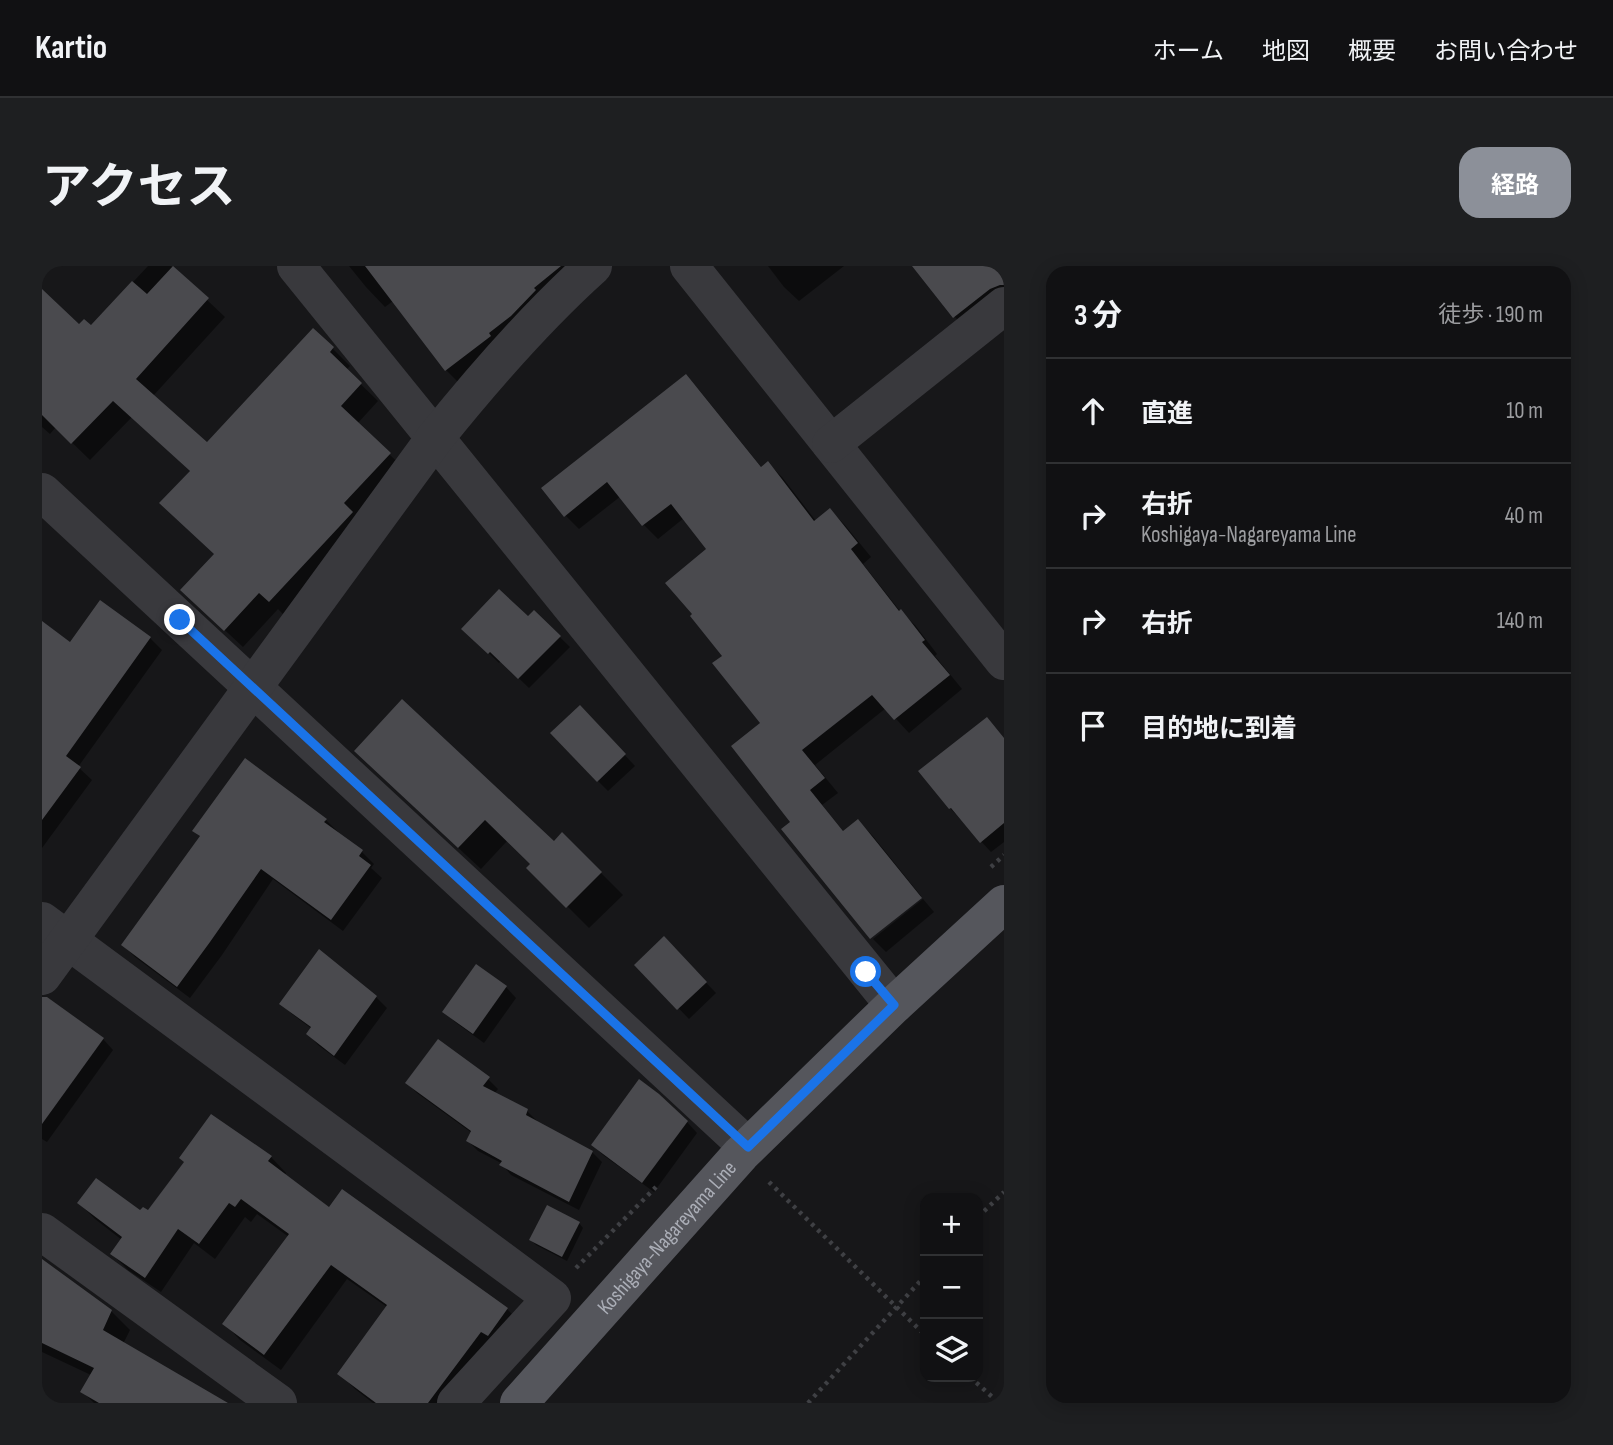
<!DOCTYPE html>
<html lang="ja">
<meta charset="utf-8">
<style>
:root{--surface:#111113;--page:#1e1f21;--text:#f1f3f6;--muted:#9c9da0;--line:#303133;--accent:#8c9099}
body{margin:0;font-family:"Sofia Sans Condensed","Noto Sans JP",sans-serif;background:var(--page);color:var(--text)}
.controls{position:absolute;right:21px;bottom:21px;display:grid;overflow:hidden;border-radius:14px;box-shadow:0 4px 18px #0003}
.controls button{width:63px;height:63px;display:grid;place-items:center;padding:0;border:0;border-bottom:2px solid var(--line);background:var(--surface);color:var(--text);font:35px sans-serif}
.stop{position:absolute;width:21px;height:21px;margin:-16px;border:5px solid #1a73e8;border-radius:50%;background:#fff}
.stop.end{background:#1a73e8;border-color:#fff;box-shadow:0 2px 7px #0008}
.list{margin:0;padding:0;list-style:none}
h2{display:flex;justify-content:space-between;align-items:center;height:91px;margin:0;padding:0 28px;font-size:30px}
h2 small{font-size:23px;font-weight:400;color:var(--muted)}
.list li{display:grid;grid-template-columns:46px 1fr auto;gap:21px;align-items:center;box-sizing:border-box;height:105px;padding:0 28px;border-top:2px solid var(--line)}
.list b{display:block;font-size:26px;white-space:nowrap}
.list p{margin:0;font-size:23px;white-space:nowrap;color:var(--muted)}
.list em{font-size:23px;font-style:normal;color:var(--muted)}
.icon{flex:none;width:38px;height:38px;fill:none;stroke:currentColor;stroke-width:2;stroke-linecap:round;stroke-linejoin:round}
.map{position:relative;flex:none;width:962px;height:1137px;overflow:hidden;border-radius:21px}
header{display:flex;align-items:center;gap:42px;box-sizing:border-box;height:98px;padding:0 35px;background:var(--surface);border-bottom:2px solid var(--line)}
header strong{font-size:33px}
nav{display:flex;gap:38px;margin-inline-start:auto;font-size:24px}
.intro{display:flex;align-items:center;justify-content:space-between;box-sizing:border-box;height:168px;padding:0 42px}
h1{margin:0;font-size:49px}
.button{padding:18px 32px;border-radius:21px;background:var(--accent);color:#fff;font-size:24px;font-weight:700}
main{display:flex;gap:42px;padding:0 42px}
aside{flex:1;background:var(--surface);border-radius:21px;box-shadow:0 4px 18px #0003}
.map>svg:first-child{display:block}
</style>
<header>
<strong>Kartio</strong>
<nav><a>ホーム</a><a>地図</a><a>概要</a><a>お問い合わせ</a></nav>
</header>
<div class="intro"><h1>アクセス</h1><a class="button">経路</a></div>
<main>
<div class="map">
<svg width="962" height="1137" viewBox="0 0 962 1137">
<rect width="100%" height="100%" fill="#171719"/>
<!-- shadow -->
<g fill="#0007">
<path d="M 106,0 L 129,0 L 183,51 L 111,130 L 165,179 L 272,64 L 308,100 L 304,104 L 336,135 L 315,158 L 365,205 L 245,352 L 236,343 L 201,381 L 158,341 L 174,289 L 149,206 L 90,151 L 48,194 L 14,161 L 8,168 L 0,161 L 0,26 L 37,61 L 49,61 Z"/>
<path d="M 307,0 L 562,0 L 424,124 L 404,104 L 351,35 L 343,41 L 324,21 Z"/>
<path d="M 726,0 L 802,0 L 757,35 L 742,21 Z"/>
<path d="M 872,0 L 962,0 L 962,38 L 927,66 L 913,51 Z"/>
<path d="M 643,110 L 657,124 L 720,202 L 726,197 L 740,211 L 774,255 L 788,244 L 802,258 L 829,291 L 821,298 L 858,345 L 873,359 L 895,388 L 893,390 L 920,423 L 867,467 L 844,442 L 773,499 L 796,527 L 780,539 L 802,566 L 816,555 L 830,569 L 879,630 L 829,671 L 750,557 L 721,457 L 682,390 L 667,283 L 642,252 L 616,273 L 602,259 L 579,230 L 537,263 L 523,249 Z"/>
<path d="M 492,346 L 528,381 L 487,422 L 459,395 L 457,397 L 422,363 L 486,352 Z"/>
<path d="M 0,357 L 29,378 L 108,372 L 120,384 L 36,501 L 50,514 L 0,582 Z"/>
<path d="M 548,452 L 593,500 L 566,525 L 556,515 Z"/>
<path d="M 962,472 L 962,576 L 949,586 L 908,542 Z"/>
<path d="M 204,495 L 284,554 L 296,566 L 295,567 L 320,586 L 332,598 L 329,602 L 340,612 L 301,665 L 231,613 L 180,689 L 148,732 L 93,691 L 81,679 L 159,571 L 152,565 Z"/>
<path d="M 336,507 L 512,577 L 520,568 L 581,629 L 547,662 L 487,602 L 491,598 L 466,574 L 439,603 Z"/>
<path d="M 881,633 L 892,646 L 844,686 L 831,673 Z"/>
<path d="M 622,673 L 674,727 L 647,753 L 595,699 Z"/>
<path d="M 277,686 L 334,731 L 345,742 L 303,799 L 276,779 L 266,768 L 270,763 L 250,748 L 240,738 Z"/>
<path d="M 464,721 L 474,732 L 442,777 L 413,756 L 403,746 Z"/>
<path d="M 0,733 L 61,773 L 71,784 L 5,876 L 0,873 Z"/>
<path d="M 446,813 L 456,823 L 452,828 L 485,845 L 495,855 L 494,857 L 550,886 L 560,896 L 537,944 L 469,909 L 459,897 L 436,885 L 426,875 L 430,867 L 375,827 L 365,817 Z"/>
<path d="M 645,856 L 655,867 L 612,926 L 561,889 L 551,879 Z"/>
<path d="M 229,891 L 244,907 L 242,910 L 288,943 L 465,1043 L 481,1059 L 413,1137 L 331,1137 L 313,1123 L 297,1107 L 345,1041 L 305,1013 L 239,1104 L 198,1074 L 183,1058 L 247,971 L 215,948 L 209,956 L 203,951 L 173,993 L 152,977 L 119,1026 L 86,1004 L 70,988 L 80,974 L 53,953 L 37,937 L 99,947 L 106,947 Z"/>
<path d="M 537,957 L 541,962 L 525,995 L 494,979 L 489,974 Z"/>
<path d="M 0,995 L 69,1045 L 88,1064 L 81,1078 L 182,1137 L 52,1137 L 40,1125 L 49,1109 L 0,1086 Z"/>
</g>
<!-- building -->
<g fill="#4a4a4e">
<path d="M 131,0 L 167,32 L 94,113 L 165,176 L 271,62 L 292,81 L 288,86 L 320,117 L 299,140 L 349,187 L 302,237 L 311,246 L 227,336 L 217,327 L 182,365 L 138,324 L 172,288 L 117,237 L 148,205 L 71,135 L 29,178 L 0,149 L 0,23 L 37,58 L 42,53 L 49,59 L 90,15 L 105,28 Z"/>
<path d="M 323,0 L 519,0 L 492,22 L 494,24 L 469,50 L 447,67 L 449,70 L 403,105 Z"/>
<path d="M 870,0 L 962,0 L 962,19 L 958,19 L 948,23 L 911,52 Z"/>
<path d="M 644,108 L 719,201 L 726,195 L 772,255 L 788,242 L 816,277 L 809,283 L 857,345 L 859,343 L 883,374 L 880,376 L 908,409 L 852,454 L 830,429 L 760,484 L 783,512 L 768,524 L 801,565 L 816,553 L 880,632 L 828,673 L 739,563 L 748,556 L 689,480 L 718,457 L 670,397 L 680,390 L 648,350 L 650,348 L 623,317 L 664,283 L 629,238 L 600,260 L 565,216 L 522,251 L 499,222 Z"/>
<path d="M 457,323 L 486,350 L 492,344 L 519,370 L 476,413 L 448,386 L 446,388 L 419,363 Z"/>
<path d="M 58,334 L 109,371 L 24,490 L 39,501 L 0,554 L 0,355 L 28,376 Z"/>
<path d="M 360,433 L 512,575 L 520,566 L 560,606 L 524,642 L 484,602 L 488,598 L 443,554 L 416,582 L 312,485 Z"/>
<path d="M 538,439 L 584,488 L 555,516 L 508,467 Z"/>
<path d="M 945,451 L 962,472 L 962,557 L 938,577 L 909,542 L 907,543 L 876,505 Z"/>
<path d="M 203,492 L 285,553 L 282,556 L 321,584 L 317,590 L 329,599 L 289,654 L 219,603 L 168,676 L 135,721 L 79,679 L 158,570 L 150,565 Z"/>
<path d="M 622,670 L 665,716 L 635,744 L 592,699 Z"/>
<path d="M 277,683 L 335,730 L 292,790 L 264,768 L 269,761 L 237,738 Z"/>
<path d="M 434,698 L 465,720 L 431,768 L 400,746 Z"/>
<path d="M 0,731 L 5,731 L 62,772 L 0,858 Z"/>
<path d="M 396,773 L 448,811 L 441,820 L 486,843 L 484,849 L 551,885 L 527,936 L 457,899 L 460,895 L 424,875 L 429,865 L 363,817 Z"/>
<path d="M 597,813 L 617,828 L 646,855 L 600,917 L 549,879 Z"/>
<path d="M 169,848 L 230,890 L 226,895 L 287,941 L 300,923 L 466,1042 L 446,1070 L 439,1066 L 386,1137 L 334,1137 L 295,1108 L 345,1039 L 289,999 L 222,1089 L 180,1058 L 247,968 L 199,933 L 193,941 L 187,937 L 157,978 L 136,963 L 103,1012 L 68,988 L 80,971 L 35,937 L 54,912 L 98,944 L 101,941 L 106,944 L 142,896 L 137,892 Z"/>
<path d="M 505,939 L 538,956 L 520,991 L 487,974 Z"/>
<path d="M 0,993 L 70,1044 L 61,1064 L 186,1137 L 57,1137 L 38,1126 L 52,1102 L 0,1077 Z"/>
</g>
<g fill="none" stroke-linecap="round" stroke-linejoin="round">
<!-- path -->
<g stroke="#3f4044" stroke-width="4.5" stroke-dasharray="3.5 5" stroke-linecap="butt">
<path d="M 949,601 L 962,589"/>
<path d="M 727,916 L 883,1069"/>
<path d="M 936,951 L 962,926"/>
<path d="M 534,1002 L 614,921"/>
<path d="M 928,1111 L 957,1137"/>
<path d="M 766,1137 L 883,1010"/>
</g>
<!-- minor -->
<g stroke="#39393d" stroke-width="38">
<path d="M 254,0 L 852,739"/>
<path d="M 647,0 L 962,395"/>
<path d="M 789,178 L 962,40"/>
<path d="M 0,226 L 706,881"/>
<path d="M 0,655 L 510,1032 L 414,1137"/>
<path d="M 0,710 L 393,172 C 442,111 493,52 551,0"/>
<path d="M 0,966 L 236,1137"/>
</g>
<!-- major -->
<path stroke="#55565c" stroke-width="38" id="s1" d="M 477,1137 L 699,888 L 852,739 L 962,638"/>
</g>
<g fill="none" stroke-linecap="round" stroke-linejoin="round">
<!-- route -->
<path stroke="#1a73e8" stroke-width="9" d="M 138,354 L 706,881 L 852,739 L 824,706"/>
</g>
<g text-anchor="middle" stroke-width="5" stroke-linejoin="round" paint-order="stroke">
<!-- street labels -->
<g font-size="21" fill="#abaeb7" stroke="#121214">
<text dy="7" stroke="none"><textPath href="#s1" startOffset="222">Koshigaya-Nagareyama Line</textPath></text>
</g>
</g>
</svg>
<div class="controls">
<button>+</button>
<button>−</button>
<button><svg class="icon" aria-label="layers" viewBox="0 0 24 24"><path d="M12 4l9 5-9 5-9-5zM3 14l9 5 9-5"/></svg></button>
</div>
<div class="stop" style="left:824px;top:706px"></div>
<div class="stop end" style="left:138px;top:354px"></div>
</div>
<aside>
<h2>3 分<small>徒歩 · 190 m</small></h2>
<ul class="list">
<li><svg class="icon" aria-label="ahead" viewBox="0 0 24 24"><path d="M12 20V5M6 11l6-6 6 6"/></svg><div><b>直進</b></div><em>10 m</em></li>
<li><svg class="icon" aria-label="right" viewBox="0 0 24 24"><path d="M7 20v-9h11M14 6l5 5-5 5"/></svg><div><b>右折</b><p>Koshigaya-Nagareyama Line</p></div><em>40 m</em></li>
<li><svg class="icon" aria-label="right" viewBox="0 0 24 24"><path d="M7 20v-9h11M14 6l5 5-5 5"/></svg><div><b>右折</b></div><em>140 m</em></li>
<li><svg class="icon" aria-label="arrive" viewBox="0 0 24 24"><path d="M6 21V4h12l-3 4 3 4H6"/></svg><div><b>目的地に到着</b></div></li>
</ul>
</aside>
</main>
